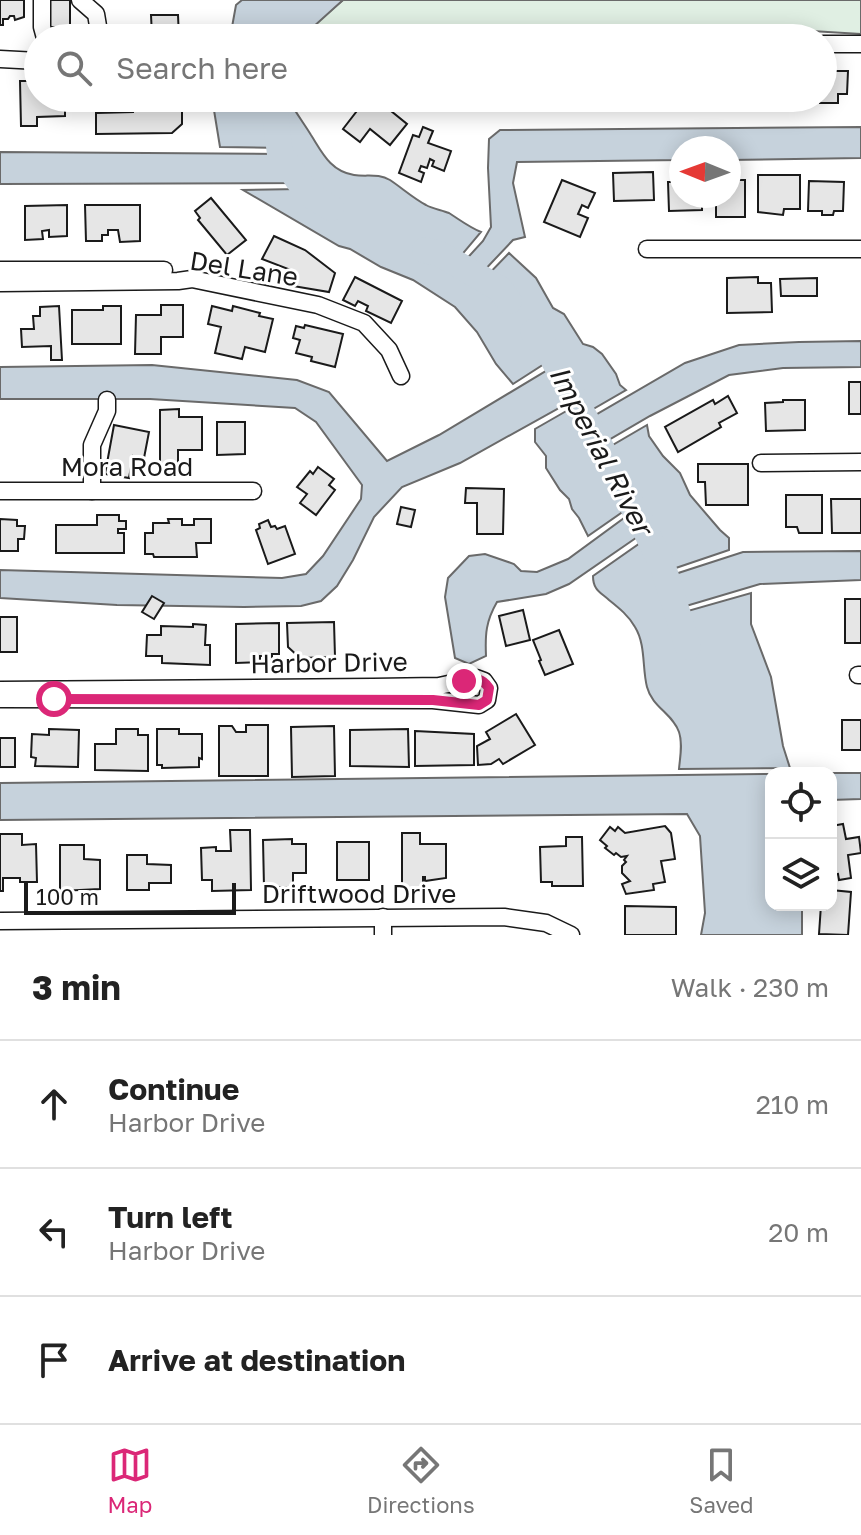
<!DOCTYPE html>
<meta charset="utf-8">
<style>
:root{--surface:#fff;--page:#f6f6f6;--text:#222;--muted:#767676;--line:#e0e0e0;--accent:#db2777}
body{margin:0;font-family:"Golos Text",sans-serif;background:var(--page);color:var(--text)}
.controls{position:absolute;right:24px;bottom:24px;display:grid;overflow:hidden;border-radius:16px;box-shadow:0 4px 20px #0003}
.controls button{width:72px;height:72px;display:grid;place-items:center;padding:0;border:0;border-bottom:2px solid var(--line);background:var(--surface);color:var(--text);font:40px sans-serif}
.compass{position:absolute;left:669px;top:136px;width:72px;height:72px;border-radius:50%;background:var(--surface);box-shadow:0 4px 20px #0003;rotate:271deg}
.scale{position:absolute;left:24px;bottom:20px;width:212px;box-sizing:border-box;padding-left:8px;border:4px solid #1a1a1a;border-top:0;font-size:22px;line-height:28px;white-space:nowrap;color:#1a1a1a;-webkit-text-stroke:6px #fff;paint-order:stroke}
.stop{position:absolute;width:24px;height:24px;margin:-18px;border:6px solid #db2777;border-radius:50%;background:#fff}
.stop.end{background:#db2777;border-color:#fff;box-shadow:0 2px 8px #0008}
.list{margin:0;padding:0;list-style:none}
h2{display:flex;justify-content:space-between;align-items:center;height:104px;margin:0;padding:0 32px;font-size:34px}
h2 small{font-size:26px;font-weight:400;color:var(--muted)}
.list li{display:grid;grid-template-columns:52px 1fr auto;gap:24px;align-items:center;box-sizing:border-box;height:128px;padding:0 32px;border-top:2px solid var(--line)}
.list b{display:block;font-size:30px;white-space:nowrap}
.list p{margin:0;font-size:26px;white-space:nowrap;color:var(--muted)}
.list em{font-size:26px;font-style:normal;color:var(--muted)}
.icon{flex:none;width:44px;height:44px;fill:none;stroke:currentColor;stroke-width:2;stroke-linecap:round;stroke-linejoin:round}
.map{position:relative;flex:none;width:861px;height:935px;overflow:hidden}
.search{position:absolute;background:var(--surface);box-shadow:0 4px 20px #0003;left:24px;right:24px;top:24px;height:88px;display:flex;align-items:center;gap:20px;box-sizing:border-box;padding:0 28px;border-radius:44px;color:var(--muted);font-size:30px}
.sheet{height:488px;background:var(--surface)}
nav{display:flex;justify-content:space-around;align-items:center;box-sizing:border-box;height:112px;border-top:2px solid var(--line);background:var(--surface);font-size:22px;color:var(--muted)}
nav a{display:grid;justify-items:center;gap:4px}
nav .on{color:var(--accent)}
.map>svg:first-child{display:block}
</style>
<div class="map">
<svg width="861" height="935" viewBox="0 0 861 935">
<rect width="100%" height="100%" fill="#fff"/>
<!-- green -->
<path fill="#e0efe3" stroke="#6a6a6a" stroke-width="2" d="M 343,0 L 861,0 L 861,34 L 731,26 L 496,34 L 382,25 L 351,38 L 341,38 L 310,28 Z"/>
<!-- water -->
<g fill="#c6d2dc" stroke="#6a6a6a" stroke-width="2">
<path d="M 242,0 L 343,0 L 301,38 L 230,38 L 236,5 Z"/>
<path d="M 212,98 L 288,98 C 295,112 303,122 311,135 C 322,152 330,171 354,175 C 367,177 378,173 390,180 C 402,188 413,198 426,205 C 433,209 442,210 449,213 C 460,220 469,227 481,232 L 454,264 L 454,268 C 460,275 471,281 481,282 L 509,253 L 536,278 L 553,308 L 564,314 L 583,344 L 593,347 L 602,354 L 616,374 L 620,385 L 626,390 L 583,415 L 580,418 C 581,428 590,446 599,451 L 604,450 L 647,425 L 649,436 L 663,456 L 680,473 L 690,495 L 720,530 L 729,538 L 729,550 L 664,572 L 660,574 L 659,579 L 669,611 L 674,615 L 751,593 L 751,624 L 771,677 L 783,746 L 790,768 L 679,769 C 680,757 683,744 679,732 C 673,714 652,707 647,687 C 642,668 646,645 635,627 C 629,616 619,608 609,600 C 605,596 598,592 596,588 C 594,585 593,579 593,576 L 650,536 C 655,527 644,508 634,504 L 588,536 L 579,518 L 572,509 L 569,499 L 560,490 L 546,468 L 546,456 L 535,442 L 535,429 L 582,402 L 582,396 L 561,360 L 557,358 L 552,359 L 513,384 L 496,364 L 477,332 L 455,307 L 413,280 L 381,267 L 350,249 L 339,246 L 243,190 L 300,189 L 306,187 L 306,179 L 283,148 L 220,147 Z"/>
<path d="M 861,127 L 861,158 L 729,160 L 729,148 L 681,148 L 681,160 L 517,162 L 513,183 L 525,237 L 513,240 L 479,276 L 460,266 L 483,241 L 491,227 L 488,168 L 489,139 L 500,130 Z"/>
<path d="M 0,152 L 280,154 L 300,183 L 0,184 Z"/>
<path d="M 861,341 L 861,367 L 783,368 L 729,375 L 650,416 L 600,445 L 587,420 L 685,363 L 739,345 L 799,342 Z"/>
<path d="M 152,365 L 297,380 L 329,392 L 387,461 L 439,435 L 556,365 L 575,399 L 460,463 L 402,487 L 374,517 L 353,560 L 337,586 L 321,601 L 301,606 L 244,607 L 117,605 L 0,598 L 0,570 L 282,578 L 306,574 L 323,556 L 361,499 L 362,485 L 316,422 L 295,408 L 150,399 L 0,399 L 0,367 Z"/>
<path d="M 635,510 L 646,531 L 569,584 L 546,594 L 497,602 C 486,621 485,634 486,656 L 469,664 L 455,658 L 445,597 L 448,578 L 469,556 L 485,554 L 514,564 L 521,571 L 537,572 L 568,559 Z"/>
<path d="M 861,551 L 861,580 L 760,584 L 676,609 L 666,577 L 743,552 Z"/>
<path d="M 831,773 L 861,773 L 861,799 L 831,800 Z"/>
<path d="M 771,774 L 771,905 L 802,905 L 802,935 L 701,935 L 705,913 L 700,836 L 687,814 L 0,820 L 0,783 Z"/>
</g>
<g fill="none" stroke-linecap="round" stroke-linejoin="round">
<!-- river -->
<g stroke="#c6d2dc" stroke-width="26">
<path d="M 273,98 L 280,154 L 307,193 L 331,208"/>
<path d="M 425,250 L 440,254 L 500,289 L 509,301"/>
<path d="M 533,332 L 552,357 L 646,531 L 663,567 L 688,647"/>
</g>
</g>
<!-- building -->
<g fill="#e6e6e6" stroke="#1a1a1a" stroke-width="2">
<path d="M 0,0 L 24,0 L 24,17 L 15,20 L 14,16 L 10,16 L 8,19 L 3,19 L 3,25 L 0,25 Z"/>
<rect x="47" y="0" width="23" height="27"/>
<path d="M 151,15 L 178,15 L 179,38 L 141,38 L 141,36 L 152,36 Z"/>
<path d="M 835,71 L 848,71 L 847,94 L 838,94 L 838,103 L 820,103 L 820,98 L 823,98 L 823,74 L 835,74 Z"/>
<path d="M 20,81 L 38,81 L 38,98 L 65,98 L 65,116 L 37,117 L 37,126 L 21,126 Z"/>
<path d="M 132,98 L 182,98 L 182,124 L 172,133 L 96,134 L 96,113 L 133,112 Z"/>
<path d="M 367,98 L 375,98 L 407,124 L 390,145 L 370,129 L 360,142 L 343,129 Z"/>
<path d="M 469,98 L 506,98 L 506,110 L 491,111 L 491,107 L 469,107 Z"/>
<path d="M 518,98 L 555,98 L 555,107 L 519,108 Z"/>
<path d="M 709,98 L 750,98 L 751,110 L 727,110 L 727,104 L 709,105 Z"/>
<path d="M 760,98 L 796,98 L 796,102 L 788,102 L 788,106 L 774,106 L 774,102 L 760,102 Z"/>
<path d="M 423,127 L 433,131 L 428,143 L 451,151 L 444,171 L 432,166 L 434,161 L 430,159 L 427,168 L 421,166 L 419,171 L 424,173 L 421,182 L 399,173 L 413,135 L 419,137 Z"/>
<path d="M 653,172 L 654,200 L 614,201 L 613,173 Z"/>
<path d="M 758,175 L 800,175 L 800,209 L 784,209 L 783,215 L 758,212 Z"/>
<path d="M 562,180 L 595,193 L 588,208 L 582,205 L 578,214 L 588,218 L 580,237 L 544,222 Z"/>
<path d="M 729,180 L 745,180 L 745,217 L 716,217 L 716,196 L 729,196 Z"/>
<path d="M 809,181 L 844,182 L 843,211 L 834,211 L 833,215 L 822,215 L 822,211 L 808,211 Z"/>
<path d="M 668,182 L 681,182 L 681,196 L 702,196 L 702,210 L 669,211 Z"/>
<path d="M 211,198 L 246,240 L 227,255 L 198,220 L 200,218 L 195,211 Z"/>
<path d="M 67,205 L 67,236 L 49,237 L 49,230 L 42,231 L 43,239 L 25,240 L 25,206 Z"/>
<path d="M 85,205 L 140,205 L 140,241 L 120,242 L 118,230 L 108,230 L 108,235 L 102,235 L 102,241 L 86,241 Z"/>
<path d="M 274,236 L 305,250 L 335,273 L 329,292 L 287,285 L 291,270 L 262,259 Z"/>
<path d="M 355,277 L 402,301 L 391,323 L 366,311 L 368,306 L 358,301 L 355,306 L 343,300 Z"/>
<path d="M 758,277 L 758,283 L 771,283 L 772,312 L 727,313 L 727,278 Z"/>
<path d="M 817,278 L 817,296 L 781,296 L 780,279 Z"/>
<path d="M 161,305 L 183,305 L 183,337 L 161,337 L 161,354 L 135,354 L 136,315 L 161,315 Z"/>
<path d="M 59,306 L 62,360 L 51,360 L 51,346 L 22,347 L 21,329 L 34,329 L 33,316 L 40,316 L 40,307 Z"/>
<path d="M 103,306 L 121,306 L 121,344 L 72,344 L 72,310 L 103,310 Z"/>
<path d="M 212,306 L 232,311 L 233,306 L 260,313 L 259,316 L 273,319 L 265,352 L 245,347 L 242,359 L 215,353 L 221,327 L 208,324 Z"/>
<path d="M 305,325 L 343,334 L 335,367 L 311,361 L 312,357 L 296,353 L 300,340 L 293,338 L 296,326 L 304,328 Z"/>
<rect x="849" y="382" width="12" height="32"/>
<path d="M 728,396 L 737,413 L 719,423 L 721,427 L 678,452 L 665,427 L 713,400 L 715,404 Z"/>
<path d="M 783,400 L 805,400 L 805,430 L 766,431 L 765,403 L 783,402 Z"/>
<path d="M 179,409 L 179,417 L 202,417 L 202,450 L 178,450 L 178,471 L 160,471 L 160,410 Z"/>
<path d="M 217,422 L 245,422 L 245,454 L 217,455 Z"/>
<path d="M 114,425 L 149,432 L 144,458 L 133,456 L 129,478 L 105,474 Z"/>
<path d="M 698,464 L 748,464 L 748,505 L 706,505 L 705,482 L 698,482 Z"/>
<path d="M 318,467 L 334,479 L 329,485 L 335,490 L 316,515 L 300,503 L 307,494 L 297,487 L 310,471 L 313,474 Z"/>
<path d="M 466,488 L 504,489 L 503,534 L 477,534 L 477,503 L 465,503 Z"/>
<path d="M 786,495 L 822,495 L 822,533 L 799,533 L 797,527 L 786,527 Z"/>
<path d="M 831,499 L 861,499 L 861,533 L 832,533 Z"/>
<path d="M 401,507 L 415,510 L 411,527 L 397,524 Z"/>
<path d="M 97,515 L 119,515 L 119,521 L 126,521 L 126,529 L 118,529 L 118,533 L 124,533 L 124,553 L 56,553 L 56,525 L 97,525 Z"/>
<path d="M 0,519 L 17,520 L 17,526 L 25,526 L 24,539 L 18,539 L 18,551 L 0,551 Z"/>
<path d="M 168,519 L 182,519 L 182,525 L 194,525 L 194,519 L 211,519 L 211,543 L 196,543 L 197,557 L 154,557 L 153,554 L 145,554 L 145,533 L 153,533 L 153,523 L 169,523 Z"/>
<path d="M 268,520 L 271,527 L 275,526 L 277,529 L 285,526 L 295,554 L 268,564 L 256,530 L 260,528 L 259,524 Z"/>
<path d="M 152,596 L 164,603 L 154,619 L 142,612 Z"/>
<rect x="845" y="599" width="16" height="44"/>
<path d="M 523,610 L 530,640 L 506,646 L 499,616 Z"/>
<rect x="0" y="617" width="17" height="35"/>
<path d="M 334,622 L 335,657 L 300,658 L 288,647 L 287,623 Z"/>
<path d="M 279,623 L 279,654 L 272,654 L 272,660 L 267,660 L 264,656 L 260,656 L 260,662 L 236,663 L 236,624 Z"/>
<path d="M 193,624 L 206,625 L 205,645 L 210,645 L 210,665 L 162,663 L 162,656 L 146,656 L 147,635 L 161,635 L 161,626 L 193,627 Z"/>
<path d="M 559,630 L 573,664 L 545,675 L 539,661 L 541,660 L 533,640 Z"/>
<path d="M 516,714 L 535,745 L 503,764 L 499,759 L 491,764 L 478,765 L 477,746 L 490,739 L 486,732 Z"/>
<rect x="842" y="720" width="19" height="30"/>
<path d="M 246,725 L 268,725 L 268,776 L 219,776 L 219,726 L 232,726 L 236,732 L 246,732 Z"/>
<path d="M 334,726 L 335,776 L 292,777 L 291,727 Z"/>
<path d="M 49,729 L 79,730 L 78,767 L 35,766 L 36,758 L 31,757 L 32,734 L 49,735 Z"/>
<path d="M 116,729 L 138,729 L 138,735 L 148,735 L 148,771 L 95,770 L 95,744 L 116,744 Z"/>
<path d="M 157,729 L 179,729 L 179,734 L 202,734 L 202,759 L 199,758 L 199,767 L 162,768 L 162,765 L 157,765 Z"/>
<path d="M 408,729 L 409,767 L 350,766 L 350,730 Z"/>
<path d="M 415,731 L 474,734 L 474,765 L 415,766 Z"/>
<rect x="0" y="738" width="15" height="29"/>
<path d="M 843,824 L 846,839 L 859,837 L 861,853 L 848,855 L 851,878 L 839,880 L 838,874 L 831,875 L 831,826 Z"/>
<path d="M 665,826 L 671,833 L 675,859 L 661,861 L 665,882 L 653,884 L 654,890 L 626,894 L 622,884 L 630,881 L 622,873 L 622,866 L 626,862 L 624,860 L 627,856 L 621,857 L 616,853 L 614,855 L 605,848 L 607,846 L 600,840 L 610,827 L 615,831 L 618,827 L 625,833 Z"/>
<path d="M 230,830 L 250,830 L 251,890 L 212,891 L 212,880 L 202,880 L 201,848 L 216,847 L 216,851 L 231,851 Z"/>
<path d="M 402,833 L 420,833 L 420,844 L 446,844 L 446,878 L 425,881 L 425,877 L 423,877 L 423,889 L 402,889 Z"/>
<path d="M 0,834 L 22,834 L 22,845 L 36,844 L 37,882 L 20,882 L 20,878 L 3,878 L 3,891 L 0,891 Z"/>
<path d="M 566,837 L 582,837 L 583,886 L 552,886 L 552,882 L 541,882 L 540,847 L 566,846 Z"/>
<path d="M 292,839 L 292,844 L 306,844 L 306,873 L 293,873 L 293,887 L 264,887 L 263,840 Z"/>
<rect x="337" y="842" width="32" height="38"/>
<path d="M 60,845 L 84,845 L 84,859 L 100,860 L 100,889 L 60,891 Z"/>
<path d="M 127,855 L 147,855 L 147,864 L 171,865 L 171,883 L 149,883 L 149,890 L 127,890 Z"/>
<path d="M 831,890 L 851,892 L 848,935 L 819,934 L 821,905 L 831,905 Z"/>
<path d="M 625,906 L 676,907 L 676,935 L 625,935 Z"/>
</g>
<g fill="none" stroke-linecap="round" stroke-linejoin="round">
<!-- minor casing -->
<g stroke="#1a1a1a" stroke-width="19">
<g id="minor">
<path d="M 42,0 L 42,27 L 45,38"/>
<path d="M 80,0 L 96,14 L 98,26 L 95,38"/>
<path d="M 823,44 L 861,44"/>
<path d="M 0,59 L 38,61"/>
<path d="M 647,249 L 861,249"/>
<path d="M 0,270 L 164,270"/>
<path d="M 0,283 L 178,281 L 192,279 L 318,305 L 364,323 L 389,350 L 401,376"/>
<path d="M 761,463 L 861,462"/>
<path d="M 0,491 L 253,491"/>
<path d="M 92,491 L 92,445 L 107,411 L 107,400"/>
<path d="M 858,675 L 861,675"/>
<path d="M 0,690 L 373,687 L 439,686 L 476,678 L 484,681 L 489,688 L 487,700 L 479,705 L 433,700 L 0,699"/>
<path d="M 0,921 L 504,917 L 546,923 L 571,935"/>
<path d="M 383,935 L 383,917"/>
</g>
</g>
<!-- minor -->
<use href="#minor" stroke="#fff" stroke-width="16"/>
</g>
<g fill="none" stroke-linecap="round" stroke-linejoin="round">
<!-- route -->
<path stroke="#db2777" stroke-width="10" d="M 54,699 L 433,700 L 479,705 L 487,700 L 489,688 C 482,678 476,678 464,681"/>
</g>
<g text-anchor="middle" stroke-width="6" stroke-linejoin="round" paint-order="stroke">
<!-- street labels -->
<g font-size="26" fill="#1a1a1a" stroke="#fff">
<text transform="translate(244 269) rotate(9)" y="9">Del Lane</text>
<text x="127" y="476">Mora Road</text>
<text transform="translate(329 663) rotate(-1)" y="9">Harbor Drive</text>
<text x="359" y="903">Driftwood Drive</text>
</g>
<!-- water labels -->
<g font-size="28" font-style="italic" fill="#1a1a1a" stroke="#fff">
<text transform="translate(601 450) rotate(62)" y="10">Imperial River</text>
</g>
</g>
</svg>
<div class="controls">
<button><svg class="icon" aria-label="locate" viewBox="0 0 24 24"><circle cx="12" cy="12" r="6"/><path d="M12 2v4M12 18v4M2 12h4M18 12h4"/></svg></button>
<button><svg class="icon" aria-label="layers" viewBox="0 0 24 24"><path d="M12 4l9 5-9 5-9-5zM3 14l9 5 9-5"/></svg></button>
</div>
<svg class="compass" viewBox="-18 -18 36 36"><path d="M0-13l5 13h-10z" fill="#e53935"/><path d="M0 13l5-13h-10z" fill="#767676"/></svg>
<div class="scale">100 m</div>
<div class="stop" style="left:54px;top:699px"></div>
<div class="stop end" style="left:464px;top:681px"></div>
<div class="search"><svg class="icon" aria-label="search" viewBox="0 0 24 24"><circle cx="10" cy="10" r="6"/><path d="M15 15l6 6"/></svg>Search here</div>
</div>
<section class="sheet">
<h2>3 min<small>Walk · 230 m</small></h2>
<ul class="list">
<li><svg class="icon" aria-label="ahead" viewBox="0 0 24 24"><path d="M12 20V5M6 11l6-6 6 6"/></svg><div><b>Continue</b><p>Harbor Drive</p></div><em>210 m</em></li>
<li><svg class="icon" aria-label="left" viewBox="0 0 24 24"><path d="M17 20v-9H6M10 6l-5 5 5 5"/></svg><div><b>Turn left</b><p>Harbor Drive</p></div><em>20 m</em></li>
<li><svg class="icon" aria-label="arrive" viewBox="0 0 24 24"><path d="M6 21V4h12l-3 4 3 4H6"/></svg><div><b>Arrive at destination</b></div></li>
</ul>
</section>
<nav>
<a class="on"><svg class="icon" aria-label="map" viewBox="0 0 24 24"><path d="M3 6l6-2 6 2 6-2v14l-6 2-6-2-6 2zM9 4v14M15 6v14"/></svg>Map</a>
<a><svg class="icon" aria-label="directions" viewBox="0 0 24 24"><path d="M12 3l9 9-9 9-9-9zM9 14v-3h6M13 9l2 2-2 2"/></svg>Directions</a>
<a><svg class="icon" aria-label="saved" viewBox="0 0 24 24"><path d="M7 4h10v16l-5-4-5 4z"/></svg>Saved</a>
</nav>
